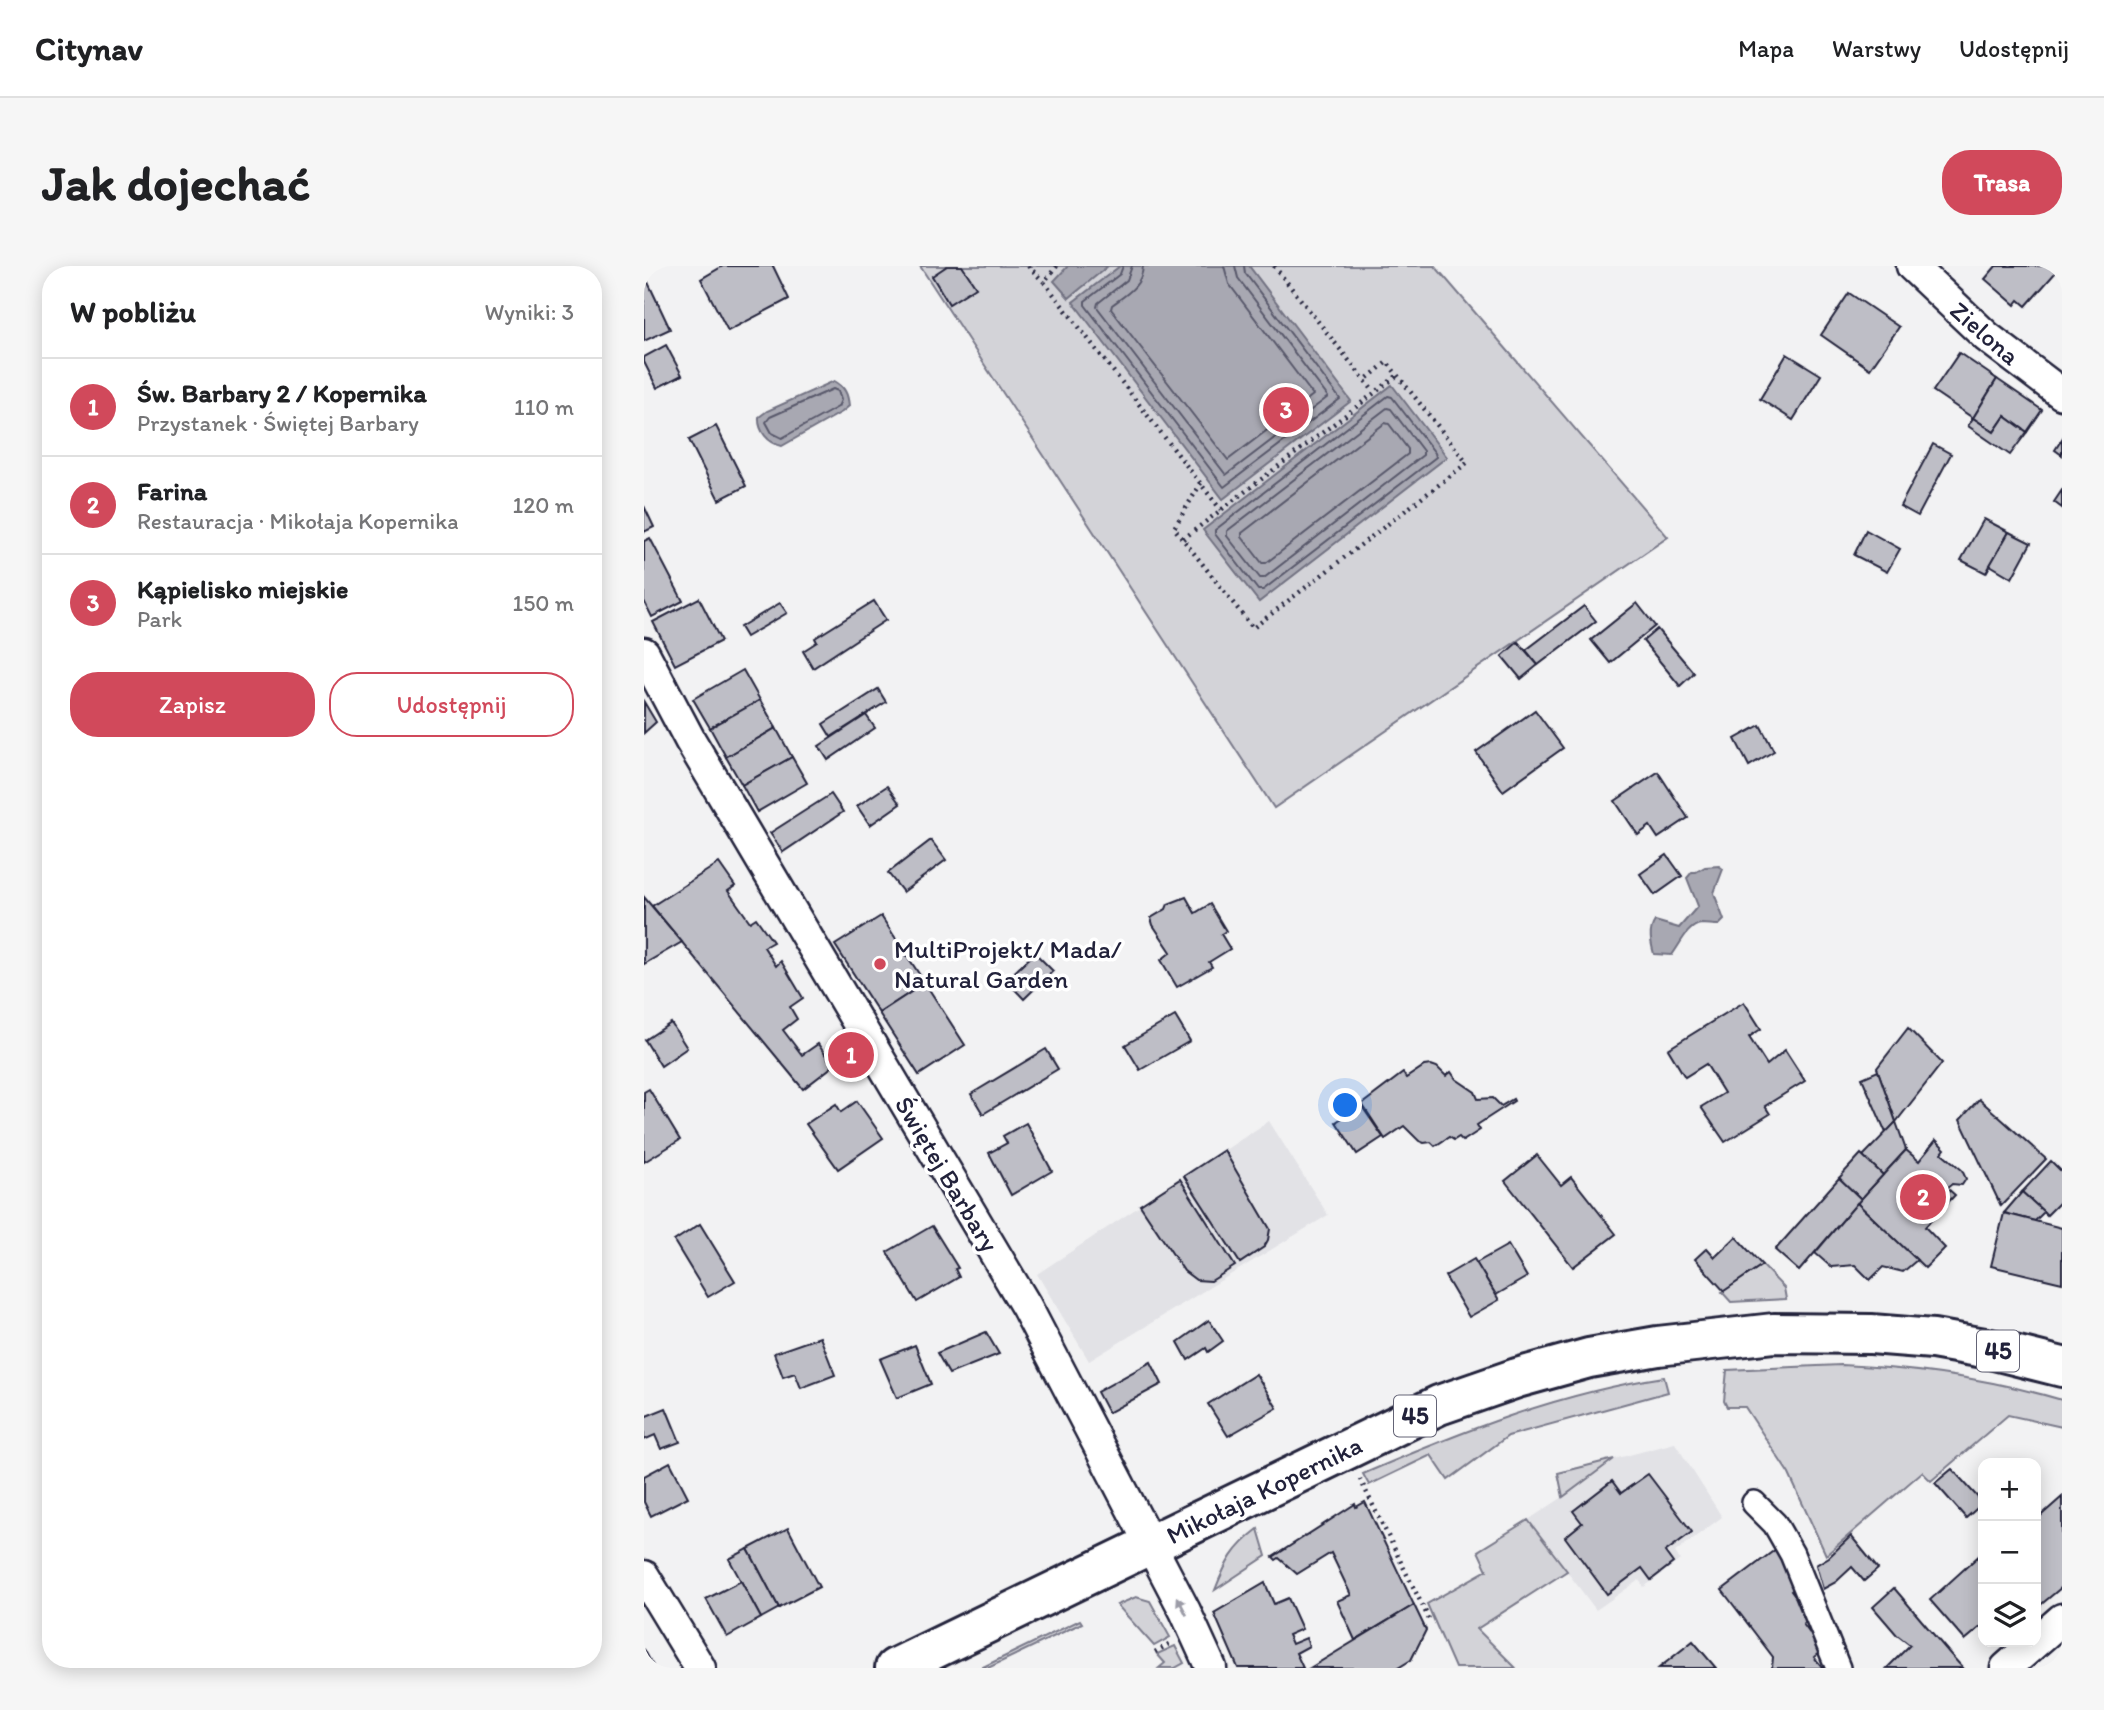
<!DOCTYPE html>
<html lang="pl">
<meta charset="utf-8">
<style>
:root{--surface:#fff;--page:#f6f6f6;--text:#202124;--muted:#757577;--line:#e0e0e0;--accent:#d1495b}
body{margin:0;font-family:Itim,sans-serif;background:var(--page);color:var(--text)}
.controls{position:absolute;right:21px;bottom:21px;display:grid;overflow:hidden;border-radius:14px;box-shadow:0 4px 18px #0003}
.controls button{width:63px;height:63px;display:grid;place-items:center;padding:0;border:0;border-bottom:2px solid var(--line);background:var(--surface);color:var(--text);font:35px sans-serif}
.you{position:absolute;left:702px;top:840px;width:24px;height:24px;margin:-18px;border:5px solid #fff;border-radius:50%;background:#1a73e8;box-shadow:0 0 0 10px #1a73e833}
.badge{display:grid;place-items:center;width:46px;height:46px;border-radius:50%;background:var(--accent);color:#fff;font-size:23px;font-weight:700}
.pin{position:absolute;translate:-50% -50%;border:4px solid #fff;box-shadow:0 2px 7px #0006}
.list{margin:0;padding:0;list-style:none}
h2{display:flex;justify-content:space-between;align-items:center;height:91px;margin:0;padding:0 28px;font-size:30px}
h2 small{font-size:23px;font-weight:400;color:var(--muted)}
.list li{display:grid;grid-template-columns:46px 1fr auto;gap:21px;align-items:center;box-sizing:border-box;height:98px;padding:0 28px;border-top:2px solid var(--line)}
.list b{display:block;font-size:26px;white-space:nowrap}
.list p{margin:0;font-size:23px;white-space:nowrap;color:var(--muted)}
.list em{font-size:23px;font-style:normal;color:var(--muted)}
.actions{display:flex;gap:14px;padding:21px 28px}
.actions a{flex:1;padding:16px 0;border:2px solid var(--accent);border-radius:28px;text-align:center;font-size:24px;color:var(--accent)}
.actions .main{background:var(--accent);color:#fff}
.icon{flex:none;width:38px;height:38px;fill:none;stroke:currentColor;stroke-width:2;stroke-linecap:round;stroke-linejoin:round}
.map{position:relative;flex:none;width:1418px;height:1402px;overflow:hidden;border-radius:28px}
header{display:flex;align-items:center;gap:42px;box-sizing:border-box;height:98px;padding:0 35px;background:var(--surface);border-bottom:2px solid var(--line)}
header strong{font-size:33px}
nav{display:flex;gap:38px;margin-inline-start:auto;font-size:24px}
.intro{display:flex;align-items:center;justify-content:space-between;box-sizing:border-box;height:168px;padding:0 42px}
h1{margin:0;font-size:49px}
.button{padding:18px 32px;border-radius:28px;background:var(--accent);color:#fff;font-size:24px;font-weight:700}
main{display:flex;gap:42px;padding:0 42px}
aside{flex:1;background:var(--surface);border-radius:28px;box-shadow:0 4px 18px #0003}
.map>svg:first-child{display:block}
</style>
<header>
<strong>Citynav</strong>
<nav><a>Mapa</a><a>Warstwy</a><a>Udostępnij</a></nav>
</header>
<div class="intro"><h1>Jak dojechać</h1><a class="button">Trasa</a></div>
<main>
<aside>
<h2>W pobliżu<small>Wyniki: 3</small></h2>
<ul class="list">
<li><span class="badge">1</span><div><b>Św. Barbary 2 / Kopernika</b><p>Przystanek · Świętej Barbary</p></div><em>110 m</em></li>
<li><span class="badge">2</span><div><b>Farina</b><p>Restauracja · Mikołaja Kopernika</p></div><em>120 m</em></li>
<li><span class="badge">3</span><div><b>Kąpielisko miejskie</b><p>Park</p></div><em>150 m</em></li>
</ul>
<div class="actions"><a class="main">Zapisz</a><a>Udostępnij</a></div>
</aside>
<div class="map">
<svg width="1418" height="1402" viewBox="0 0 1418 1402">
<rect width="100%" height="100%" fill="#f2f2f3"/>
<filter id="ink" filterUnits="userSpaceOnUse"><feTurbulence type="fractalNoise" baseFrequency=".0143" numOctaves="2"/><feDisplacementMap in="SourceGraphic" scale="14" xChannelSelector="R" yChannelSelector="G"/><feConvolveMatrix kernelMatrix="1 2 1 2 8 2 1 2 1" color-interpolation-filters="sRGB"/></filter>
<g filter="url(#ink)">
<!-- built -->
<g fill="#e2e2e6">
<path d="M 625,855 L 684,949 L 445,1095 L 393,1008 Z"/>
<path d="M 1031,1177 L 1078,1251 L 1031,1286 L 1036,1294 L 1000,1321 L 995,1314 L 952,1344 L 884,1254 L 919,1231 L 970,1193 Z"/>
</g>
<!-- green -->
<g fill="#d3d3d8" stroke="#7a7a8a" stroke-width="2">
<path d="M 276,0 L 791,0 L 1024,271 L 630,542 Z"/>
<path d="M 1118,999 L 1140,1022 L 1142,1033 L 1087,1036 L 1078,1026 Z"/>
<path d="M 1197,1099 C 1272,1102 1346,1113 1418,1134 L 1418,1161 L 1364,1149 L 1287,1215 L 1278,1206 L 1182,1289 L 1145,1208 L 1101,1141 L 1083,1141 L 1080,1135 L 1083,1104 Z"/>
<path d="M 1020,1111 L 1024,1126 L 864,1170 L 804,1214 L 787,1189 L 725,1219 L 719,1208 C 816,1166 915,1127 1020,1111 Z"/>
<path d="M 970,1193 L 919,1231 L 914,1207 Z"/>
<path d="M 884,1254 L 923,1305 L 833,1363 L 872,1402 L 811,1402 L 783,1338 L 843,1304 L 834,1285 Z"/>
<path d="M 614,1263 L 622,1290 L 571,1324 C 582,1296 589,1282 614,1263 Z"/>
<path d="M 492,1331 L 506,1335 L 526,1371 L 510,1380 L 473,1339 Z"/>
<path d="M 436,1354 L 438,1357 L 344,1402 L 337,1402 Z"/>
<path d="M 531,1380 L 540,1397 L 531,1402 L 515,1402 L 521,1397 L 513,1388 Z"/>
</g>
<!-- water -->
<g fill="#a8a8b2" stroke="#727282" stroke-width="2">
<path d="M 424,0 L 464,0 L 425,32 L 410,15 Z"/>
<path d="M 476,0 L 605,0 L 707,135 L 579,233 L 429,36 Z"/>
<path d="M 190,115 C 201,121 204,128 205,140 L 198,146 L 138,180 C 124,177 114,165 115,151 L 123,145 Z"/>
<path d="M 748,119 L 803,191 L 615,336 L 559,264 Z"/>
<path d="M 1075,600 L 1079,603 L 1070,627 L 1080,654 L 1075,659 C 1069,659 1063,658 1057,658 C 1043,660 1036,679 1028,689 L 1010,688 C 1007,677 1004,665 1011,655 L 1035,662 L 1054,640 L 1043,612 L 1048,606 L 1052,606 L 1061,601 Z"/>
</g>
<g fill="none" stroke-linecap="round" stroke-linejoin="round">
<!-- shore -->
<g stroke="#58586b" stroke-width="2">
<path d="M 479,0 L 476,8 L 441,35 L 441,39 L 580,221 L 696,133 L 601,7 L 600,0"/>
<path d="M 488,0 L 483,14 L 454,37 L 453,41 L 582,209 L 684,131 L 594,12 L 591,0"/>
<path d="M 499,0 C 498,20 483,28 468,39 L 467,43 L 584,194 L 669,129 L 585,18 L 580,0"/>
<path d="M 189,123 L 194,125 L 197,134 L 194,141 L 138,172 L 128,167 L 122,156 L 126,151 Z"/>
<path d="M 744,130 L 748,131 L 791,187 L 792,191 L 619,324 L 614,324 L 571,268 L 571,264 Z"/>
<path d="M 743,142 L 747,143 L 779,185 L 779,189 L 620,312 L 616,312 L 583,270 L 583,265 Z"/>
<path d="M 741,157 L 745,158 L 764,183 L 764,188 L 622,297 L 618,297 L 598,271 L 598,267 Z"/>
</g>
</g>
<!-- building -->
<g fill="#bebec6" stroke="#22223b" stroke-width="2">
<path d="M 79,0 L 129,0 L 145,33 L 84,65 L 57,13 Z"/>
<path d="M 303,0 L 318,0 L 332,21 L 305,38 L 288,10 Z"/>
<path d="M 1352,0 L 1406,0 L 1412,6 L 1382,40 L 1375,34 L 1371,39 L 1341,13 Z"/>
<path d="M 2,12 L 26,63 L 0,75 L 0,13 Z"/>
<path d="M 1205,27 L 1255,61 L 1226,103 L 1177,69 Z"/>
<path d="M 22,79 L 38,109 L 13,122 L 0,96 L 0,91 Z"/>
<path d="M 1315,87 L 1353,113 L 1329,152 L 1289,125 Z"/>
<path d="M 1143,88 L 1177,109 L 1149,154 L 1116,133 Z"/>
<path d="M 1353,113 L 1398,144 L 1383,166 L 1361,150 L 1350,166 L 1329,152 Z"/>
<path d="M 1361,150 L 1383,166 L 1366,189 L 1324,160 L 1329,152 L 1350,166 Z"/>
<path d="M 72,160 L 102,220 L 75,234 L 45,174 Z"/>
<path d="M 1418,173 L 1418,189 L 1411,184 Z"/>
<path d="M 1289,178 L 1307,188 L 1274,250 L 1256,240 Z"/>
<path d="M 1418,224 L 1418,242 L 1410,236 Z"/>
<path d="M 0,240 L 10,261 L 0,266 Z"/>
<path d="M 1340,253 L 1365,266 L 1342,307 L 1317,294 Z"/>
<path d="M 1222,264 L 1256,283 L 1243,306 L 1210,289 Z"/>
<path d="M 1365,266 L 1387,277 L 1368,312 L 1346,299 Z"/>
<path d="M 6,272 L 39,335 L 8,351 L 0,335 L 0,275 Z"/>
<path d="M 55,332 L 77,375 L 31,399 L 9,356 Z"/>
<path d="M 230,335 L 242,354 L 169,402 L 159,385 L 173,376 L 171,372 Z"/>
<path d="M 136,337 L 143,347 L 102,371 L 96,361 Z"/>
<path d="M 993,337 L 1011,360 L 966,397 L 947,374 Z"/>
<path d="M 940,340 L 952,355 L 894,399 L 882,384 Z"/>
<path d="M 1013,363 L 1050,407 L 1036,420 L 999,375 Z"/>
<path d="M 874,376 L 894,399 L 877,413 L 858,390 Z"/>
<path d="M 99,404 L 116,434 L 66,462 L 49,433 Z"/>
<path d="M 234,423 L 242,436 L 187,471 L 179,458 Z"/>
<path d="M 116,434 L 132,462 L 82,491 L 66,462 Z"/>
<path d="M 0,436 L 12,456 L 0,467 Z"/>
<path d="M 891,444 L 919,482 L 859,525 L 832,486 Z"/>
<path d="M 222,449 L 231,462 L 184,494 L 175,480 Z"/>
<path d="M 1116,459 L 1130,485 L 1105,500 L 1091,473 Z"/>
<path d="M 132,462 L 148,491 L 98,519 L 82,491 Z"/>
<path d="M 148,491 L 163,517 L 113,546 L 98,519 Z"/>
<path d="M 1014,506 L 1044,552 L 1014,572 L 1006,560 L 994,569 L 971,535 Z"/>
<path d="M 243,520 L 256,538 L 226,559 L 213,540 Z"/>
<path d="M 187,528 L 199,546 L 139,586 L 126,567 Z"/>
<path d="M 287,574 L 302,594 L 259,626 L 244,607 Z"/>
<path d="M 1023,589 L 1038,610 L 1011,629 L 996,608 Z"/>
<path d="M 75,597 L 91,620 L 84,625 L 106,656 L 112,652 L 129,676 L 120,681 L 132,700 L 137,695 L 159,732 L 146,741 L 153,753 L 139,764 L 158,789 L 174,778 L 189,800 L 159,823 L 8,640 Z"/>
<path d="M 0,631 L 38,676 L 0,698 Z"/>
<path d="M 542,631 L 551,647 L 566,638 L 582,665 L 577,668 L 586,683 L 565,696 L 568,701 L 533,721 L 517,694 L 527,686 L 509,659 L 507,652 L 522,643 L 524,638 Z"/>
<path d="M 237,650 L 281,717 L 235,747 L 191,679 Z"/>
<path d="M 391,687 L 409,705 L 380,733 L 362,714 Z"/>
<path d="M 281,717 L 321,779 L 275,809 L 235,747 Z"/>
<path d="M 1100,736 L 1117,763 L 1105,771 L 1123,799 L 1141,784 L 1161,815 L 1121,840 L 1126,848 L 1081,876 L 1057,841 L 1080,827 L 1062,798 L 1041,811 L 1024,783 Z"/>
<path d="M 531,750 L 546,775 L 496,804 L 481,779 Z"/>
<path d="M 27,757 L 43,782 L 17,800 L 1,774 Z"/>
<path d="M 1264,762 L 1298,797 L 1252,856 L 1233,802 Z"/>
<path d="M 402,783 L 414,803 L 339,848 L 327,828 Z"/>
<path d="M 787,799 L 793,801 L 802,810 L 807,806 L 812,813 L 831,826 L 834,833 L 849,832 L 857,840 L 869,833 L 870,835 L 833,859 L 836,864 L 819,875 L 815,871 L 810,874 L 805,871 L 791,880 L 787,876 L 780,877 L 775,875 L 760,860 L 741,873 L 718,838 L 759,807 L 762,812 L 780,800 Z"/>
<path d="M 1234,805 L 1252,856 L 1242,867 L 1218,812 Z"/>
<path d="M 5,823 L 36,874 L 0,896 L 0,826 Z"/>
<path d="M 1335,833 L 1402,893 L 1357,940 L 1316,854 Z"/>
<path d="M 213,835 L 239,872 L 194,903 L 162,858 L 192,838 L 197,846 Z"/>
<path d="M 717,839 L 739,871 L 713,888 L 692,856 Z"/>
<path d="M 1252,856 L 1262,884 L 1239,909 L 1219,890 Z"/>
<path d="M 382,857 L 408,905 L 367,929 L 345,887 L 363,877 L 359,870 Z"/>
<path d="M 1292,874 L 1301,883 L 1298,887 L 1318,904 L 1322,913 L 1318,919 L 1308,918 L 1303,922 L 1311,929 L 1281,961 L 1301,982 L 1281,1002 L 1213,937 L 1262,884 L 1275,895 Z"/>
<path d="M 580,884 L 626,963 L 624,974 L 620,981 L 596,997 L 540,910 Z"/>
<path d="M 1217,888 L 1239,909 L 1217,933 L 1195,912 Z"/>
<path d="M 893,889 L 917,919 L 927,911 L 972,968 L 929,1001 L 861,915 Z"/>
<path d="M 1407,895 L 1418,906 L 1418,934 L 1403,949 L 1378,926 Z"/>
<path d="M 1195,912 L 1217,933 L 1155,1005 L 1131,984 Z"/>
<path d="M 536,913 L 591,1000 L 567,1015 L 552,1014 L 540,1005 L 496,939 Z"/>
<path d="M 1378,926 L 1400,946 L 1391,955 L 1360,947 Z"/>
<path d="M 1213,937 L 1273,994 L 1259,1006 L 1239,1001 L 1226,1014 L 1211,999 L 1187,1001 L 1171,987 Z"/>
<path d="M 1360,947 L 1418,962 L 1418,1017 L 1347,1000 Z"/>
<path d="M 56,958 L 91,1015 L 64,1031 L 30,975 Z"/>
<path d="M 288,960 L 314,1002 L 311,1003 L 315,1011 L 273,1036 L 243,986 Z"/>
<path d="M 1092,971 L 1118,999 L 1080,1025 L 1051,993 L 1063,982 L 1071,991 Z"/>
<path d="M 864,979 L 883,1011 L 852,1029 L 832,997 Z"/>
<path d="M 830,993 L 855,1034 L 825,1051 L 801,1010 Z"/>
<path d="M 565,1054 L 579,1075 L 564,1086 L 562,1082 L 544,1094 L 534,1076 Z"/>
<path d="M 342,1066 L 355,1088 L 305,1108 L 293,1087 Z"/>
<path d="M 176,1071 L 191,1109 L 157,1122 L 151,1107 L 139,1111 L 130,1087 Z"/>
<path d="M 271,1079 L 287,1118 L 253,1132 L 236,1093 Z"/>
<path d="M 507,1096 L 518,1118 L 464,1147 L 453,1126 Z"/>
<path d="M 612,1108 L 633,1142 L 584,1170 L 564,1138 Z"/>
<path d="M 22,1142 L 36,1176 L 17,1183 L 11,1169 L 0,1174 L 0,1151 Z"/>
<path d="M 26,1196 L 44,1231 L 7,1250 L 0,1236 L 0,1210 Z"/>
<path d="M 1308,1203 L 1339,1237 L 1322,1252 L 1291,1217 Z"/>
<path d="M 1004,1208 L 1048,1266 L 1021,1286 L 1029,1297 L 1007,1314 L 998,1302 L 963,1328 L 921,1271 L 938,1257 L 929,1245 L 968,1215 L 977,1227 Z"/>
<path d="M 1418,1231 L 1418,1321 L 1394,1341 L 1392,1338 L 1392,1254 Z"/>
<path d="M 721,1236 L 770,1339 L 711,1374 L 693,1335 L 707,1329 L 687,1287 L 653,1308 L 635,1292 L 632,1294 L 629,1291 L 711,1238 L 712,1241 Z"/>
<path d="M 144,1262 L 175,1321 L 135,1342 L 104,1283 Z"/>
<path d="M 1207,1270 L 1234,1303 L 1220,1315 L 1208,1301 L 1192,1316 L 1179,1323 L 1172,1299 L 1185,1291 Z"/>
<path d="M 1136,1280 L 1156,1318 L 1147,1325 L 1167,1352 L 1159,1358 L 1178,1384 L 1170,1391 L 1179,1402 L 1128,1402 L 1129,1391 L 1078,1324 Z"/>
<path d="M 104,1283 L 135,1342 L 117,1352 L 85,1293 Z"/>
<path d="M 1339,1286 L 1339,1359 L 1321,1374 L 1286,1334 Z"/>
<path d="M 97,1315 L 117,1352 L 83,1371 L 62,1333 Z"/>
<path d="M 621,1317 L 630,1338 L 644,1332 L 658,1363 L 644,1369 L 648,1378 L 662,1372 L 665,1380 L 652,1387 L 659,1402 L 594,1402 L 570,1347 Z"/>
<path d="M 1250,1322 L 1307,1389 L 1319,1402 L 1243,1402 L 1266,1379 L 1253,1369 L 1229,1341 Z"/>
<path d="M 770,1339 L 782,1364 L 767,1394 L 754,1402 L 666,1402 Z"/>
<path d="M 1049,1375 L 1072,1402 L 1015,1402 Z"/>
<path d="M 0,1383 L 10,1402 L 0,1402 Z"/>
</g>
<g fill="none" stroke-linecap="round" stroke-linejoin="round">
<!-- pedestrian casing -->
<g stroke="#22223b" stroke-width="28">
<path id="pedestrian" d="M 1110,1237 L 1131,1258 L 1148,1288 L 1194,1402"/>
</g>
<!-- minor casing -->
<g stroke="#22223b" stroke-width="35">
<g id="minor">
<path d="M 1268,0 L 1343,71 L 1418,128"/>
<path d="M 0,387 L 46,474 L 382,1040 L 541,1345 L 567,1402"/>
<path d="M 0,1310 L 56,1402"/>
<path d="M 1362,1402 L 1418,1353"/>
</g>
</g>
<!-- primary casing -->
<g stroke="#22223b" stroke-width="44">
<path id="primary" d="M 251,1402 L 795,1139 L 873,1112 L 945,1092 L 1014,1080 L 1130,1067 L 1227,1068 L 1289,1073 L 1346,1083 L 1418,1101"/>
</g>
<!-- path -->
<g stroke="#22223b" stroke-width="4.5" stroke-dasharray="2 5" stroke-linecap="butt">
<path d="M 384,0 L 400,16"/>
<path d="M 413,0 L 400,16 L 577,244"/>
<path d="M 630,0 L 730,126"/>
<path d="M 557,217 L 530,262 L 609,362 L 823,197 L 743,96 L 721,114"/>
<path d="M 539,273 L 754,109"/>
<path d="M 716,1213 L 785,1353"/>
<path d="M 511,1386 L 525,1378"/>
</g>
<!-- pedestrian -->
<use href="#pedestrian" stroke="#fff" stroke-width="23"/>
<!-- minor -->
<use href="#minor" stroke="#fff" stroke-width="30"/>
<!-- primary -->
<use href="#primary" stroke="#fff" stroke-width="38"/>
</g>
<!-- one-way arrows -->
<defs><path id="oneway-solid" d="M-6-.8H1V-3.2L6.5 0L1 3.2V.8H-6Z" transform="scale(1.75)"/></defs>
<use fill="#9c9ca7" href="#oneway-solid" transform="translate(538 1340) rotate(-117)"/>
</g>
<!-- markers -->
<circle fill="#d1495b" stroke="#fff" stroke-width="2.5" cx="236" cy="698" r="7"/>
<g text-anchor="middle" stroke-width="7" stroke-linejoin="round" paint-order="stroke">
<!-- shield labels -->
<g fill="#fff" stroke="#646476" stroke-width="2">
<rect x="1333" y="1064.5" width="42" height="41" rx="5"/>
<rect x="750" y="1129.5" width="42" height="41" rx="5"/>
</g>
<g font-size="24" font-weight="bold" fill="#22223b">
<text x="1354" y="1093">45</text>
<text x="771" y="1158">45</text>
</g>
<!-- street labels -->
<g font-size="26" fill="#22223b" stroke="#fff">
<text transform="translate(1341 67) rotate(41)" y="9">Zielona</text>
<text transform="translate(303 908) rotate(59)" y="9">Świętej Barbary</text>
<text transform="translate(620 1224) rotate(-26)" y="9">Mikołaja Kopernika</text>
</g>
<!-- poi labels -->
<g font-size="26" fill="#22223b" stroke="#fff" text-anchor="start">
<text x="250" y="692">MultiProjekt/ Mada/<tspan x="250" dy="30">Natural Garden</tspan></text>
</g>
</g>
</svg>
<div class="controls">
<button>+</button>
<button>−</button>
<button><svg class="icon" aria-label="layers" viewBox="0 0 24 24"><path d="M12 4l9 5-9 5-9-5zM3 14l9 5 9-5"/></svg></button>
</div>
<div class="you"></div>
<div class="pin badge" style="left:207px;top:789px">1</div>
<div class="pin badge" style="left:1279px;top:931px">2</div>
<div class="pin badge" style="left:642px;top:144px">3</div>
</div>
</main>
